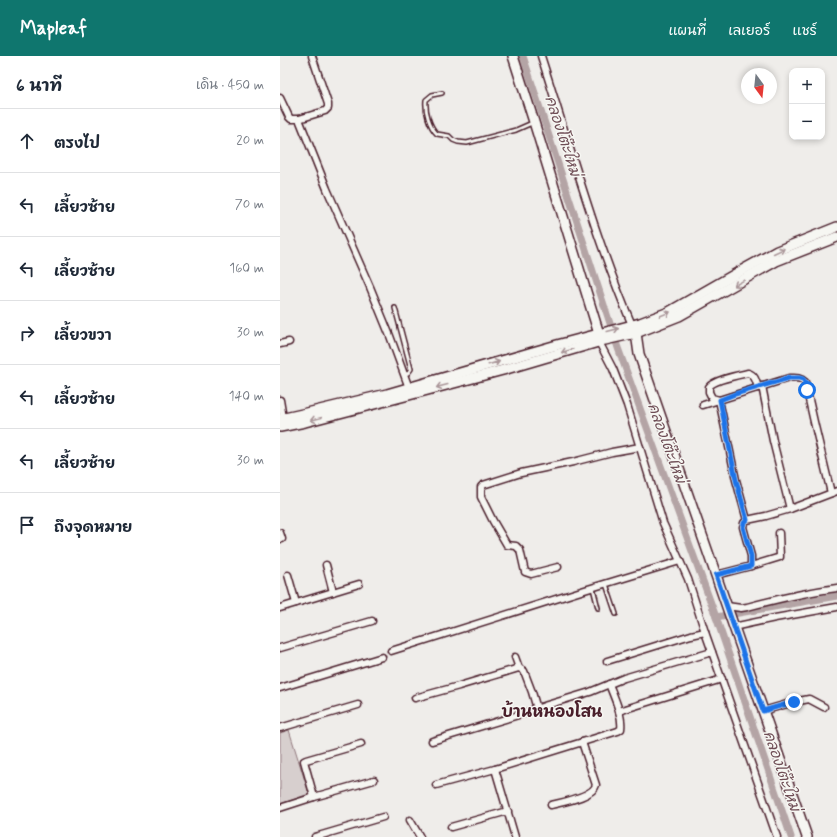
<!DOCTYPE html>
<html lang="th">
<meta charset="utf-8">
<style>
:root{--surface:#fff;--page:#f6f6f7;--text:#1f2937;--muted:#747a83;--line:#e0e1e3;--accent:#0f766e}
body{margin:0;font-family:Mynerve,"Playpen Sans Thai",sans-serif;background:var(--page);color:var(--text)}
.controls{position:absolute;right:12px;top:12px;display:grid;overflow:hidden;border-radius:8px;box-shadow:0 2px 6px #0003}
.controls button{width:36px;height:36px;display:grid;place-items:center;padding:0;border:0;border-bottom:1px solid var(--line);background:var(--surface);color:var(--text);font:20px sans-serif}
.compass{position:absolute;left:461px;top:12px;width:36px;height:36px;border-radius:50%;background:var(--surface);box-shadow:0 2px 6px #0003;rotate:165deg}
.stop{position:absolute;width:12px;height:12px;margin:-9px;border:3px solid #1a73e8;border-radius:50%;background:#fff}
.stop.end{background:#1a73e8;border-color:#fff;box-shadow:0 1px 4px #0008}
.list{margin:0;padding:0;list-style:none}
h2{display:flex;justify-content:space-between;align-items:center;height:52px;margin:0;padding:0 16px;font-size:17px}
h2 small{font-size:13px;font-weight:400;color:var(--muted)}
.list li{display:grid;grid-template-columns:26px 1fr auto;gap:12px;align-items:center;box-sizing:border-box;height:64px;padding:0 16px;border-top:1px solid var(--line)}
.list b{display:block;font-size:15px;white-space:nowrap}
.list em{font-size:13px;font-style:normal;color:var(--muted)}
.icon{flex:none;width:22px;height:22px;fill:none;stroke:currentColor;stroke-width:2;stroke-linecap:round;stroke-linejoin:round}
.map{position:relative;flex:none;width:557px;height:781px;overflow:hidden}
header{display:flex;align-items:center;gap:24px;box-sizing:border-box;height:56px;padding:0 20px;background:var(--accent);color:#fff}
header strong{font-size:19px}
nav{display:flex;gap:22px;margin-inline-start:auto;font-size:14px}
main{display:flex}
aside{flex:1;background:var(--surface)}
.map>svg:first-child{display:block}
</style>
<header>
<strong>Mapleaf</strong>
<nav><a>แผนที่</a><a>เลเยอร์</a><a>แชร์</a></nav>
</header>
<main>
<aside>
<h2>6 นาที<small>เดิน · 450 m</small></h2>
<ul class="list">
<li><svg class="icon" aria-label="ahead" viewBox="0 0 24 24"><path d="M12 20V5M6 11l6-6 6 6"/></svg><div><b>ตรงไป</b></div><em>20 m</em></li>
<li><svg class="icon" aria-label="left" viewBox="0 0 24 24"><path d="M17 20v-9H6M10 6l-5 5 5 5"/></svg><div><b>เลี้ยวซ้าย</b></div><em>70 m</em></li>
<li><svg class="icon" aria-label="left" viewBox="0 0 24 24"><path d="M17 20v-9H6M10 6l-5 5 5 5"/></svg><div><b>เลี้ยวซ้าย</b></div><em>160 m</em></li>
<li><svg class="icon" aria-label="right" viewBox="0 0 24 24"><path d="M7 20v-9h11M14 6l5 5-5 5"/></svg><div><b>เลี้ยวขวา</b></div><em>30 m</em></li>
<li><svg class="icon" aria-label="left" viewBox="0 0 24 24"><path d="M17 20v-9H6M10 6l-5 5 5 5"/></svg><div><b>เลี้ยวซ้าย</b></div><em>140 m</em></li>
<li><svg class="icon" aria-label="left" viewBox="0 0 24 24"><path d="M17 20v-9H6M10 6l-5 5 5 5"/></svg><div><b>เลี้ยวซ้าย</b></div><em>30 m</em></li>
<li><svg class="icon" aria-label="arrive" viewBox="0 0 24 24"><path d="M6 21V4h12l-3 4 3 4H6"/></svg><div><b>ถึงจุดหมาย</b></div></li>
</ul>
</aside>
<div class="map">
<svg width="557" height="781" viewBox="0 0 557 781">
<rect width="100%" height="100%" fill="#efedea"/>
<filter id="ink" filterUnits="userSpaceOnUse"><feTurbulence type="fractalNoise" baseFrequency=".025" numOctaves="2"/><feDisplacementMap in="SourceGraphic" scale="8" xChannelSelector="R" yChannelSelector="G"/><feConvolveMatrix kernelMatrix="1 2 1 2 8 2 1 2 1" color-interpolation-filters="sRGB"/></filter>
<g filter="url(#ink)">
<!-- green -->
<path fill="#d7cfce" stroke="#90777c" d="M 9,674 L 29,738 L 0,748 L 0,677 Z"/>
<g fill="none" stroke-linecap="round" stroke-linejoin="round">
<!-- canal -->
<g stroke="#b4a4a5" stroke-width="7">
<path d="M 243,0 L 338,292 L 436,561 L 511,781"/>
<path d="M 436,561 L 557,540"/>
</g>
<!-- lane casing -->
<g stroke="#4a1f2b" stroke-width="6">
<g id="lane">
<path d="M 162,37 L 152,39 L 146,44 C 145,55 149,70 157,78 L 169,80 L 173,84 L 178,86 L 187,87 L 236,74 L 252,67"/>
<path d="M 115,252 L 131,313 L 128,317 L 124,319"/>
<path d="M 326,528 L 336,558"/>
<path d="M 313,532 L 318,552"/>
</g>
</g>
<!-- street casing -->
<g stroke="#4a1f2b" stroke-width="9">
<g id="street">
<path d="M 261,0 C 290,90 315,182 352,269"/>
<path d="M 0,42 L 9,61 L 11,63 L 19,63 L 45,55 L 48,52 L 48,48 L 32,0"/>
<path d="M 19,63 L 47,133 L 90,231 L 110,280 L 129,332"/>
<path d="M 319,286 L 333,313 L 347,349 L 383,467 L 408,523 L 425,576 L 497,781"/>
<path d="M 0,288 L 9,286"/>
<path d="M 482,330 L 493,385 L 510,453"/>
<path d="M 0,344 L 3,362"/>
<path d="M 439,344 L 456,424 L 467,464"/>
<path d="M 439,344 L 432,342 L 429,336 L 429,331 C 433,324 459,319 468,317 C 475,319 476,325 478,332"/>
<path d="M 423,349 L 509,322 C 515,322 520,321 525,326 L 534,366 L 551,437"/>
<path d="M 0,477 L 2,483"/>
<path d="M 46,509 L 53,536"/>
<path d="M 471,510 L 497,502 L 500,501 L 499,477"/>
<path d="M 278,511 L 251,518 L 245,516 L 240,494 L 236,490 L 227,489 L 213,465 L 201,441 L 201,431 L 203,429 L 241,417 L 293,406 L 332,396 L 360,391"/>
<path d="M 8,519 L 16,547"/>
<path d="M 436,519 L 471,510 L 471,500 L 463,471 L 464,467 L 467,464 L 486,460 L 510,453 L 557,435"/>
<path d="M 447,550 L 461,552 L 467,551 C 497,543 527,536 557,532"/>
<path d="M 0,552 L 79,528"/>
<path d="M 453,571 L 495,562 L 557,551"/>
<path d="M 0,592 L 92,565"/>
<path d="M 111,595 L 298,536 L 400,505"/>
<path d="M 235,601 L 239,612"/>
<path d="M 327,605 L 411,579 L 425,576"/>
<path d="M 0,632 L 102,601"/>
<path d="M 135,642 L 179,630 L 239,612 L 244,615 L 252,636 L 257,653"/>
<path d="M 339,655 L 442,623"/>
<path d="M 483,655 L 514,646 L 529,643 L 544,651"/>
<path d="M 0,672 L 78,649"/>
<path d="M 152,685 L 245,657 L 267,649 L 310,636 L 344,622 L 432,596"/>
<path d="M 215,713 L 235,781"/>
<path d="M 156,729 L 215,713 L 338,675 L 341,673 C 343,660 334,641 329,628"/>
<path d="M 34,741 L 24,705 L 26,704 L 81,688"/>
<path d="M 271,749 C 282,746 313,741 316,729 L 302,686"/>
<path d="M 0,752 L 34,741 L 94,724"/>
<path d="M 130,764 L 140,781"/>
<path d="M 171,771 L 228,755"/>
<path d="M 35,781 L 103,761"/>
</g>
</g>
<!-- secondary casing -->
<g stroke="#4a1f2b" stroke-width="12">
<g id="secondary">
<path d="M 233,0 L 254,66 L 319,278 L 319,284"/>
<path d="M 353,272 L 356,277 L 359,298 L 527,781"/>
<path d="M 0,363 L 27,357 L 107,338 L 277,289 L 360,267 L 389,256 L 459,216 L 497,195 L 557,171"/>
<path d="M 0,371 L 25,366 L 129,339 L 223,314 L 325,284 L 356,277 L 399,260 L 496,205 L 557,181"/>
</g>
</g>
<!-- lane -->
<use href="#lane" stroke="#f6f6f2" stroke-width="3"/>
<!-- street -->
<use href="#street" stroke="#f6f6f2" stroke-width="6"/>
<!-- secondary -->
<use href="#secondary" stroke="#f6f6f2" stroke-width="9"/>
</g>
<!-- one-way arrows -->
<defs><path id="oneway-shaft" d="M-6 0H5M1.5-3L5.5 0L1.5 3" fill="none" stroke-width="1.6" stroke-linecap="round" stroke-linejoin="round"/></defs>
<g stroke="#a99598">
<use href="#oneway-shaft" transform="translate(499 195) rotate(-25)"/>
<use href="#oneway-shaft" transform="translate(459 227) rotate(151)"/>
<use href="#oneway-shaft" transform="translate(385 258) rotate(-22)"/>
<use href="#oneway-shaft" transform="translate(333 274) rotate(-15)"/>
<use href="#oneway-shaft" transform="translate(287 295) rotate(164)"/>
<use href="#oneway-shaft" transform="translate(214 307) rotate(-16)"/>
<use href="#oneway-shaft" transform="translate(162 330) rotate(165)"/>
<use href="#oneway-shaft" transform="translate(36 363) rotate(166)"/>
</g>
</g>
<g fill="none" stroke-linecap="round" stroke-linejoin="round" filter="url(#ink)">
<!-- route -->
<path stroke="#1a73e8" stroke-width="5" d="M 514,646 L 483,655 L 436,519 L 471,510 L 471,500 L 463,471 L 464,467 L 467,464 L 456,424 L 440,344 L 455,338 L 509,322 L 519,322 L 523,323 L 525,326 L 527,334"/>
</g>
<g text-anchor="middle" stroke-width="3" stroke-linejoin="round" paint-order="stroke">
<!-- water labels -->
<g font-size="15" font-style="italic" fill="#6f4e56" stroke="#f6f6f2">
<text transform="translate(283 80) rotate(72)" y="5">คลองโต๊ะใหม่</text>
<text transform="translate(387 387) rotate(70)" y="5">คลองโต๊ะใหม่</text>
<text transform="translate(502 715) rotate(71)" y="5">คลองโต๊ะใหม่</text>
</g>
<!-- quarter labels -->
<g font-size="16" font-weight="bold" fill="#4a1f2b" stroke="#f6f6f2">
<text x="272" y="661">บ้านหนองโสน</text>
</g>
</g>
</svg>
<div class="controls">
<button>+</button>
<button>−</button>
</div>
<svg class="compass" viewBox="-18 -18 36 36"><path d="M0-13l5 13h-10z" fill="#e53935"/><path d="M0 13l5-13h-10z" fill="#747a83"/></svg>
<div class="stop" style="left:527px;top:334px"></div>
<div class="stop end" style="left:514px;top:646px"></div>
</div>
</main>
